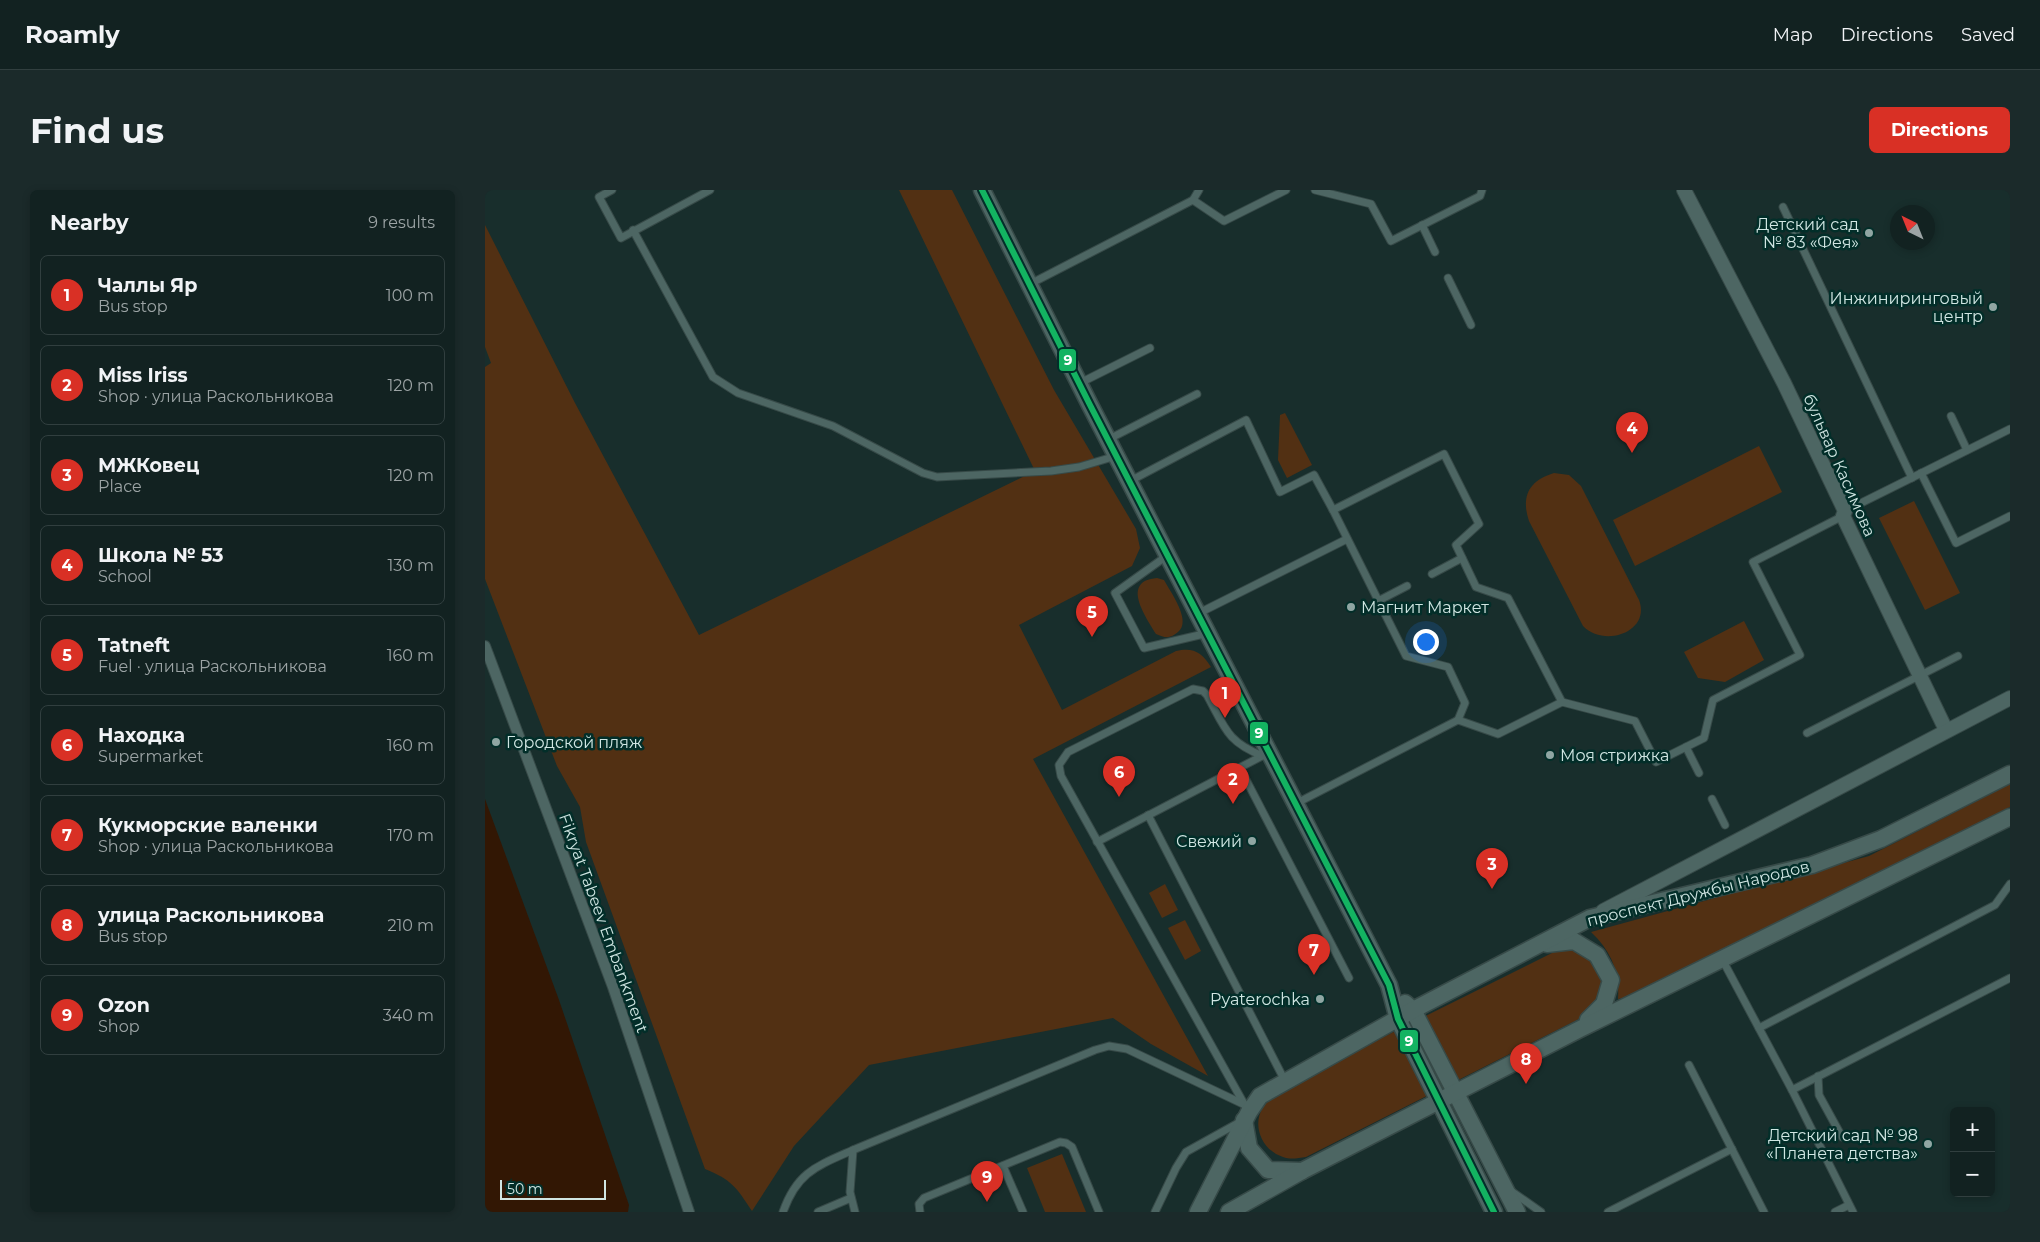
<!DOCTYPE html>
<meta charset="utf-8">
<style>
:root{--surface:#122221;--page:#1b2a2a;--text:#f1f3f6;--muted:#9ca4a5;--line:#313f3f;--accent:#d93025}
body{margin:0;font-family:Montserrat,sans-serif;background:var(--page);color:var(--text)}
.controls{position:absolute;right:15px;bottom:15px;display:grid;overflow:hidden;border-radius:8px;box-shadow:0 2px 8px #0003}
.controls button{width:45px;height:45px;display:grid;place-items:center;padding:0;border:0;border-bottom:1px solid var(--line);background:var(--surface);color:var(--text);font:25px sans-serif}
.compass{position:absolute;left:1405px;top:15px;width:45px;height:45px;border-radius:50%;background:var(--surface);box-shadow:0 2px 8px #0003;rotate:317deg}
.scale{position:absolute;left:15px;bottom:12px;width:106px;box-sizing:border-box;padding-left:5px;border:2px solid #d1e6e3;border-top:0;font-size:14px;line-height:18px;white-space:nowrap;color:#d1e6e3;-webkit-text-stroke:4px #022e29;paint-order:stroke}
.you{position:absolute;left:940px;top:451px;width:18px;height:18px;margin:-12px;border:4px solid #fff;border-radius:50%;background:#1a73e8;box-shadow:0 0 0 8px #1a73e833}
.badge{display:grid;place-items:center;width:32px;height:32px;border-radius:50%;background:var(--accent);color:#fff;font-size:16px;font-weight:700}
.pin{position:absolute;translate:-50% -41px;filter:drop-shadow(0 1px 2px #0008)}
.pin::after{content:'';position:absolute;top:26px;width:18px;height:15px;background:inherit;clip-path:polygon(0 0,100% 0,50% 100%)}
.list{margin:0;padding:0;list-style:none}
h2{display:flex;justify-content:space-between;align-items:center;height:65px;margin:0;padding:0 20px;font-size:21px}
h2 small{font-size:16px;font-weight:400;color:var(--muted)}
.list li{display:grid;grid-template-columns:32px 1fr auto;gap:15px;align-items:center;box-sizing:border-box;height:80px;margin:0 10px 10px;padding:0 10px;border:1px solid var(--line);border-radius:8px}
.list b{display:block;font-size:19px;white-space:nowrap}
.list p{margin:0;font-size:16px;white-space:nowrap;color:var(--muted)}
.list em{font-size:16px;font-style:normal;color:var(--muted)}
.map{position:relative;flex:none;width:1525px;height:1022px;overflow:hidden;border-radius:8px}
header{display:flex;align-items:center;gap:30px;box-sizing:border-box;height:70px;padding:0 25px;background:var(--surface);border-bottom:1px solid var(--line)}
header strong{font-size:24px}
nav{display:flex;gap:28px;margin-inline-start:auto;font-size:18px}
.intro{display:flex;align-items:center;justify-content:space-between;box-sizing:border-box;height:120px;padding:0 30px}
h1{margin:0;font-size:35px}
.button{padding:12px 22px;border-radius:8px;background:var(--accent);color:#fff;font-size:18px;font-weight:700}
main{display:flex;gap:30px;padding:0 30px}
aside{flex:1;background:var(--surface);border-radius:8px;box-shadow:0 2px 8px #0003}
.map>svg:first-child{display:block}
</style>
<header>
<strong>Roamly</strong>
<nav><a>Map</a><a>Directions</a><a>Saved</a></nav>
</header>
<div class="intro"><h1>Find us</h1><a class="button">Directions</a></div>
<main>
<aside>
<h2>Nearby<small>9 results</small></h2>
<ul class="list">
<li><span class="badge">1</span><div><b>Чаллы Яр</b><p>Bus stop</p></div><em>100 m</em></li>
<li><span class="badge">2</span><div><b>Miss Iriss</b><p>Shop · улица Раскольникова</p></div><em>120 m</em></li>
<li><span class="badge">3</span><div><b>МЖКовец</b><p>Place</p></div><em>120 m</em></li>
<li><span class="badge">4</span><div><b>Школа № 53</b><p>School</p></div><em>130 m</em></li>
<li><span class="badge">5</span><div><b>Tatneft</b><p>Fuel · улица Раскольникова</p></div><em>160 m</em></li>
<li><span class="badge">6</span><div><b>Находка</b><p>Supermarket</p></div><em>160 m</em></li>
<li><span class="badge">7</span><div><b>Кукморские валенки</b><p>Shop · улица Раскольникова</p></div><em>170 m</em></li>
<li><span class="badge">8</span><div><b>улица Раскольникова</b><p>Bus stop</p></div><em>210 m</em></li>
<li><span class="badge">9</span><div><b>Ozon</b><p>Shop</p></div><em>340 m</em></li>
</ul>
</aside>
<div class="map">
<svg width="1525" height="1022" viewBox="0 0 1525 1022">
<rect width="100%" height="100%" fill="#182e2c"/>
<!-- green -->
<g fill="#523013">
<path d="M 414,0 L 467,0 L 569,200 L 651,339 L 655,358 L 647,376 L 534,435 L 577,520 L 691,461 C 708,457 717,462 726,477 L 548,569 L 723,886 L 666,854 L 628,828 L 384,875 L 309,956 L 267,1021 C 251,997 247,990 220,979 L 101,652 L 95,617 L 72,576 L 0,389 L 0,177 L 6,173 L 0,157 L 0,35 L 90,213 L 214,445 L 550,281 Z"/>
<path d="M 800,223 L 827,275 L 802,288 L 793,270 L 795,225 Z"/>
<path d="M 1274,256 L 1297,302 L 1150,376 L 1128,330 Z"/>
<path d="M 1069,283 L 1084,285 L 1096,296 L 1154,410 C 1166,442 1119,458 1098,436 L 1044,331 C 1036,307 1043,291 1069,283 Z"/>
<path d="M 1429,311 L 1475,403 L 1440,420 L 1394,328 Z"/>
<path d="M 672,388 L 679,390 C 686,403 707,431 693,442 C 685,449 680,448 671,444 C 661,427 635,391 672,388 Z"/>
<path d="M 1259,431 L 1279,470 L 1240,492 L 1213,488 L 1199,462 Z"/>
<path d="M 1525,594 L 1525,617 L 1154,805 L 1133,809 C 1135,782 1126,761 1106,742 L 1384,666 Z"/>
<path d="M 680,694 L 693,720 L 677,728 L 664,703 Z"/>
<path d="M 700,730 L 716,761 L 700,770 L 683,738 Z"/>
<path d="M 1079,757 C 1104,760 1126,789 1113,813 C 1110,817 1105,821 1102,825 L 821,967 C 813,968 806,970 798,967 C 778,961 767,937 777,919 C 781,910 789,905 796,898 Z"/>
<path d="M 577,964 L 601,1022 L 560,1022 L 542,978 Z"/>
</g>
<!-- water -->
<path fill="#321704" d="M 0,609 L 74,810 L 144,1015 L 143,1022 L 0,1022 Z"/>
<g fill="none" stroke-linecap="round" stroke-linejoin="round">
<!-- service casing -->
<g stroke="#374a48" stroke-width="9">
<g id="service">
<path d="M 127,0 L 114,7 L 136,48 L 225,0"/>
<path d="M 830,0 L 886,14 L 906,51 L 995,6 L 997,0"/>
<path d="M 708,10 L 714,0"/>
<path d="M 1298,17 L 1427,288"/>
<path d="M 937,35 L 950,62"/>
<path d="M 148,40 L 228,187 L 253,203 L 348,236 L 438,283 L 452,287 L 566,281 L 594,277 L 631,266"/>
<path d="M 963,88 L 986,135"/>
<path d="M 545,94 L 708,10 L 739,31 L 801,0"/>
<path d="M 595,193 L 665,158"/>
<path d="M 1466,226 L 1482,260"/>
<path d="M 624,249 L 712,204"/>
<path d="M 1436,283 L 1471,353 L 1525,326"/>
<path d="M 645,291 L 761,230 L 795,302 L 829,285 L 848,320"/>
<path d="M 1360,321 L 1525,239"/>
<path d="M 683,365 L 630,403 L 659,458 L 723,443"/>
<path d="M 947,384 L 977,368"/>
<path d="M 893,411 L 922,396"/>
<path d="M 714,423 L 862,349"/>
<path d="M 973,530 L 980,513 L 963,477 L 921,466 L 848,320 L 959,264 L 994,334 L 971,355 L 991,397 L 1023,408 L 1077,512"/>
<path d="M 1322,543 L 1473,466"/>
<path d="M 1201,557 L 1214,583"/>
<path d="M 755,578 L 864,788"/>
<path d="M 1227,609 L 1240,635"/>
<path d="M 810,614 L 973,530 L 1013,544 L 1077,512 L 1150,531 L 1171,572 L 1219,548 L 1228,510 L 1315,465 L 1268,372 L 1358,326"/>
<path d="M 663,625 L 800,891"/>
<path d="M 612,652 L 779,565"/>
<path d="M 1237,769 L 1307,900 L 1525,788"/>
<path d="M 1274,838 L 1510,715 L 1525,694"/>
<path d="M 1204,875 L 1279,1022"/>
<path d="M 1333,886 L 1334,905 L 1357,947"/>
<path d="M 1307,900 L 1368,1022"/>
<path d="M 763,921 L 576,586 L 574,575 L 583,562 L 708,499 L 718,501 L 722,505 C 740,538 742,552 778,566"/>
<path d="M 368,960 L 610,860 L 624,856 L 642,859 L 758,914"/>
<path d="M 518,976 L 538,1022"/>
<path d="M 1026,1001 L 1056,1022"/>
<path d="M 298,1022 C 312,982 332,976 368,960 L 365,1002 L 370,1022"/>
<path d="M 333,1022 L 366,1008"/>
<path d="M 435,1022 L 434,1014 L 439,1008 L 575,952 L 581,953 L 587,957 L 614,1022"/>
<path d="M 670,1022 L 691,978 L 701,962 L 755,932"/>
<path d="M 1123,1022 L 1247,959"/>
<path d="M 1350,1022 L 1364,1015"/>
</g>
</g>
<!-- pedestrian casing -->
<g stroke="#374a48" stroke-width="12">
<path id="pedestrian" d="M 0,456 L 128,797 L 204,1022"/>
</g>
<!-- minor casing -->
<g stroke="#374a48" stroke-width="16">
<g id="minor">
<path d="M 1199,0 L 1299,193 L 1360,321 L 1358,326 L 1461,540"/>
<path d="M 1118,721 L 1525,508"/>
</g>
</g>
<!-- tertiary casing -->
<g stroke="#374a48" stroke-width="19">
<g id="tertiary">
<path d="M 497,0 L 605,215 L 904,795 L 913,829 L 1009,1022"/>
<path d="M 1062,754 L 1089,751 L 1112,765 L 1126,790 L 1119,814 L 1103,830"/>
<path d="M 920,813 L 928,820 L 1032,1022"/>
<path d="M 759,930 L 764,958 L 783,980 L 817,981"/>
<path d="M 713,1022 L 764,922 L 775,906 L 928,820 L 1105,728 L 1327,675 L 1396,649 L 1525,584"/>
<path d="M 744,1022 L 817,981 L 1095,839 L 1525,627"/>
</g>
</g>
<!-- service -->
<use href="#service" stroke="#4d6663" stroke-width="7"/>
<!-- pedestrian -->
<use href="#pedestrian" stroke="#4d6663" stroke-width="10"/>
<!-- minor -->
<use href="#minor" stroke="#4d6663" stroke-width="14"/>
<!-- tertiary -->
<use href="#tertiary" stroke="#4d6663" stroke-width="16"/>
<!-- bus-1 casing -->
<g stroke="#022e29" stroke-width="10">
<path id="bus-1" d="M 497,0 L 605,215 L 904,795 L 913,829 L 1009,1022"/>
</g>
<!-- bus-1 -->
<use href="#bus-1" stroke="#13b361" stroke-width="6"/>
</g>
<!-- markers -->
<g fill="#90a6a3" stroke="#022e29" stroke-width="2">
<circle cx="1384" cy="43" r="5"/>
<circle cx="1508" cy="117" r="5"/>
<circle cx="866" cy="417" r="5"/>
<circle cx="11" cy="552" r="5"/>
<circle cx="1065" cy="565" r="5"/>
<circle cx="767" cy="651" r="5"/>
<circle cx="835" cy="809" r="5"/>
<circle cx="1443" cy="954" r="5"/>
</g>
<g text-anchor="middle" stroke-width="5" stroke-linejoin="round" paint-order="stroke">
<!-- poi labels -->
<g font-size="16" fill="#d1e6e3" stroke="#022e29" text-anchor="end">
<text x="1374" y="40">Детский сад<tspan x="1374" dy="18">№ 83 «Фея»</tspan></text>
<text x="1498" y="114">Инжиниринговый<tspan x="1498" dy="18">центр</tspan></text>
<text x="876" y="423" text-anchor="start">Магнит Маркет</text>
<text x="21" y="558" text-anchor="start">Городской пляж</text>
<text x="1075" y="571" text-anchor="start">Моя стрижка</text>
<text x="757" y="657">Свежий</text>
<text x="825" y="815">Pyaterochka</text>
<text x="1433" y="951">Детский сад № 98<tspan x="1433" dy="18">«Планета детства»</tspan></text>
</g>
<!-- street labels -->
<g font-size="16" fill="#d1e6e3" stroke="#022e29">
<text transform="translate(1355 275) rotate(66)" y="6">бульвар Касимова</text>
<text transform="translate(1213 703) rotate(-14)" y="6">проспект Дружбы Народов</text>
<text transform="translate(119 733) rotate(70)" y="6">Fikryat Tabeev Embankment</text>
</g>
</g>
<g stroke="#022e29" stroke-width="2">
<rect x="573" y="158" width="19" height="24" rx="5" fill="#13b361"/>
<rect x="764" y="531" width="20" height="24" rx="5" fill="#13b361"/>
<rect x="914" y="839" width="20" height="24" rx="5" fill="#13b361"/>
</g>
<g font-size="14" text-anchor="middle" font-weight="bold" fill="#fff">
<text x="583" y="175">9</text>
<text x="774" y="548">9</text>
<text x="924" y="856">9</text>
</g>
</svg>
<div class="controls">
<button>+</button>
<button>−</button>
</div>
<svg class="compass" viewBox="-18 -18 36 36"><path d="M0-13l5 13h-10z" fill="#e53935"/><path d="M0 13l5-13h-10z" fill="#9ca4a5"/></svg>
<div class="scale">50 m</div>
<div class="you"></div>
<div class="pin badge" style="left:740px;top:528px">1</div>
<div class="pin badge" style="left:748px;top:614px">2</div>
<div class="pin badge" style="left:1007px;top:699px">3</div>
<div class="pin badge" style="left:1147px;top:263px">4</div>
<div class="pin badge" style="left:607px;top:447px">5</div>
<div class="pin badge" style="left:634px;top:607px">6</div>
<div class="pin badge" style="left:829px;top:785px">7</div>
<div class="pin badge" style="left:1041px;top:894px">8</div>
<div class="pin badge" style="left:502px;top:1012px">9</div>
</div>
</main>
